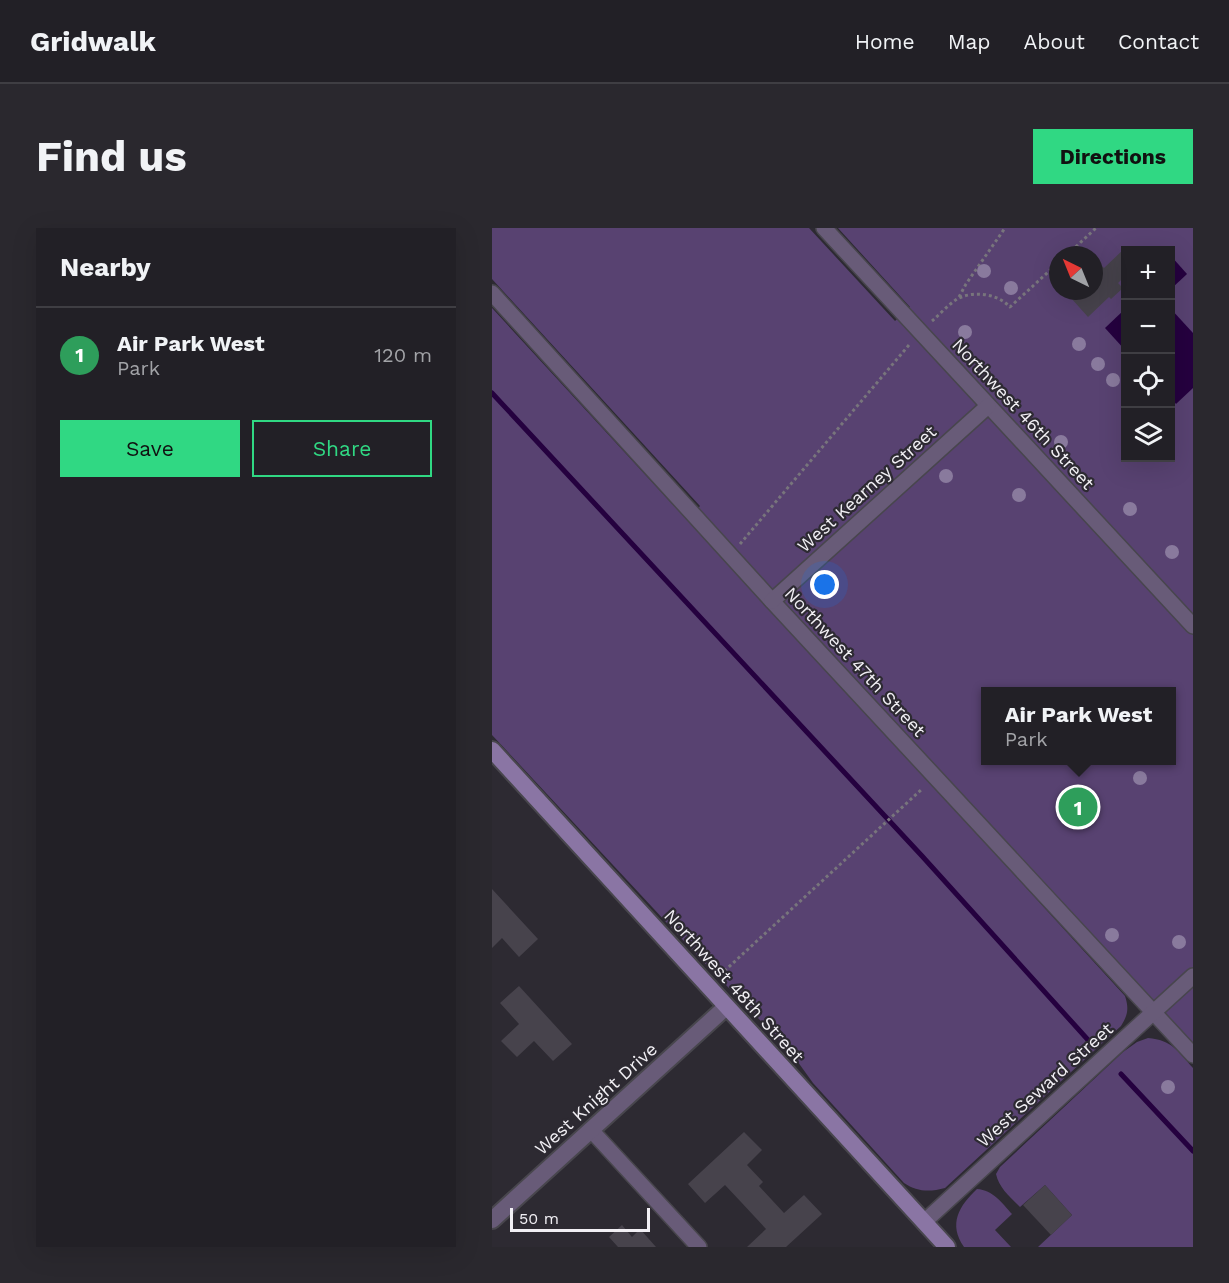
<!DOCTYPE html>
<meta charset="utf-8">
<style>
:root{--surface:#222026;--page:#2a282e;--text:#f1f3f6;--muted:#a2a3a7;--line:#3f3e43;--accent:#30d883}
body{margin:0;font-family:"Work Sans",sans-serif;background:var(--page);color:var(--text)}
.controls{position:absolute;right:18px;top:18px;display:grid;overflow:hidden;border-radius:0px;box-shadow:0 6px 24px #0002}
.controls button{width:54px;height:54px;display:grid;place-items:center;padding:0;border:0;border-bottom:2px solid var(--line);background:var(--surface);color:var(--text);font:30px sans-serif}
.compass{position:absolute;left:557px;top:18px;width:54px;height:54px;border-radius:50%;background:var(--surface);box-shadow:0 6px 24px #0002;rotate:317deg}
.scale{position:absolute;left:18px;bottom:15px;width:140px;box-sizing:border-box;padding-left:6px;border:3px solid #f1eff4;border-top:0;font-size:16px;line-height:21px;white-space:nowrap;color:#f1eff4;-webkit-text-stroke:4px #2d2a32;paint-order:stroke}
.you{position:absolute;left:333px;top:357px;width:21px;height:21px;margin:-15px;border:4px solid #fff;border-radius:50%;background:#1a73e8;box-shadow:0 0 0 9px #1a73e833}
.badge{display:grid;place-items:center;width:39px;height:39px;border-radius:50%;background:var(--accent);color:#fff;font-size:20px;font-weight:700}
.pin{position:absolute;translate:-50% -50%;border:3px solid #fff;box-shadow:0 2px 6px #0006}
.popup{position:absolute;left:489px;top:459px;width:195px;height:78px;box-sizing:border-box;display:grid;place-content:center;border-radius:0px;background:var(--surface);filter:drop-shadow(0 2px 4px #0005);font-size:20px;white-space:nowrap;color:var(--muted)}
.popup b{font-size:22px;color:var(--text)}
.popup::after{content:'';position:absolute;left:50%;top:100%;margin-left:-12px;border:12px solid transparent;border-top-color:var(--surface)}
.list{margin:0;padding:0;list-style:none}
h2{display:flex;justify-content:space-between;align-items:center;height:78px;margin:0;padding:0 24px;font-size:26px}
h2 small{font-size:20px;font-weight:400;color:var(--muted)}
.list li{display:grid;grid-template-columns:39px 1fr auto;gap:18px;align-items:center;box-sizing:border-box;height:96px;padding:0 24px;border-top:2px solid var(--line)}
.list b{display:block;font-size:22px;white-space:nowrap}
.list p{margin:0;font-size:20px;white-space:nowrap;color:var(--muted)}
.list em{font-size:20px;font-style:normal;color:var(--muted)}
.actions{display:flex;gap:12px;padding:18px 24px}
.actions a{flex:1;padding:14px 0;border:2px solid var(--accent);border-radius:0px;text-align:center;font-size:21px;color:var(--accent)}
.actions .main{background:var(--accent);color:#111}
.icon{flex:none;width:33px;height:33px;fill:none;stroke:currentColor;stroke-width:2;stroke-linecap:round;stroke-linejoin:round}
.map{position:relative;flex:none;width:701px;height:1019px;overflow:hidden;border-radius:0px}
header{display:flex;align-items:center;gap:36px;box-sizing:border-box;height:84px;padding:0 30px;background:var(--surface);border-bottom:2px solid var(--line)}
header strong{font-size:28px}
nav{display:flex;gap:33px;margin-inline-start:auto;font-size:21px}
.intro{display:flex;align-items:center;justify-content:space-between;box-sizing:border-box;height:144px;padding:0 36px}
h1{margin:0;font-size:42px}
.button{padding:15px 27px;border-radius:0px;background:var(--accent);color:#111;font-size:21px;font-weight:700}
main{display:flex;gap:36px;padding:0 36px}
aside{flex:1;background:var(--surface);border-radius:0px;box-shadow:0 6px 24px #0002}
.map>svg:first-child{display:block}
</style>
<header>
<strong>Gridwalk</strong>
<nav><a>Home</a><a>Map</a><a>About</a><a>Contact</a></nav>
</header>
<div class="intro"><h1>Find us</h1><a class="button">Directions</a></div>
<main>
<aside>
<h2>Nearby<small></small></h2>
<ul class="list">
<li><span class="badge" style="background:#2e9e5b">1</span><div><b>Air Park West</b><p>Park</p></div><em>120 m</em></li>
</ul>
<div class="actions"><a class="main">Save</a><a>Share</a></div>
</aside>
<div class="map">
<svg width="701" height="1019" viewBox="0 0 701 1019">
<rect width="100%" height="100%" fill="#2d2a32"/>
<!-- green -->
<g fill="#584271" fill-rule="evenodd">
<path d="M 0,0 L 317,0 L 403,93 L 418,79 L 346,0 L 701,0 L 701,827 L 200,287 L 208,278 L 0,51 ZM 634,22 L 678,22 L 678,230 L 634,230 ZM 566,27 L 602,27 L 602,63 L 566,63 ZM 493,464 L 679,464 L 679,532 L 493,532 Z"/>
<path d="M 0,80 L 182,278 L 244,342 L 633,768 C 637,780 636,787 629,798 L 453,960 C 438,964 425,964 412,955 L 321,855 L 298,823 L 201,723 L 0,507 Z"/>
<path d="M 656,810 C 680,812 686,823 701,840 L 701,1019 L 546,1019 L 580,987 L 553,957 L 528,979 C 518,969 507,960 504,946 L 508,939 L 631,824 L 645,814 Z"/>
<path d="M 485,961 C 501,962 510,975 520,986 L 503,1002 L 519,1019 L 472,1019 C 456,996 467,978 485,961 Z"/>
</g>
<!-- water -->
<g fill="#25013f">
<path d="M 679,28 L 695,46 L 679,61 L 678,61 Z"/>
<path d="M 633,81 L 633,122 L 613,100 Z"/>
<path d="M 679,81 L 701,105 L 701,160 L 684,176 L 679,170 Z"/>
</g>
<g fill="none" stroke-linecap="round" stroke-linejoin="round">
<!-- stream -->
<g stroke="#25013f" stroke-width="5">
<path d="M 0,165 L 430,628 L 597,813"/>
<path d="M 629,846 L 701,923"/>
</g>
</g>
<!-- building -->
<g fill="#47434c">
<path d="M 633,20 L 633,48 L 626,55 L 631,60 L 619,71 L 617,69 L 596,89 L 579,70 L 587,63 L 602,63 L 602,30 L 612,40 Z"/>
<path d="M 0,661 L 46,711 L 27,729 L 10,710 L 0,720 Z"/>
<path d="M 27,758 L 80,816 L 61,833 L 42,813 L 25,829 L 9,813 L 27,796 L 8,775 Z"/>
<path d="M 252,904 L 270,922 L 255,937 L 271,954 L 267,958 L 292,985 L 312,967 L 330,986 L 294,1019 L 255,1019 L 274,1001 L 249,974 L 233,957 L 213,975 L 196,956 Z"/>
<path d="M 553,957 L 580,987 L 559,1007 L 531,977 Z"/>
<path d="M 130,997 L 140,1009 L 148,1001 L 164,1019 L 126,1019 L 117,1009 Z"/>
</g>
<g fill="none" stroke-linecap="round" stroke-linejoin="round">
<!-- minor casing -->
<g stroke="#48464d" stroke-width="18">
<g id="minor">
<path d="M 332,0 L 701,398"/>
<path d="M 0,65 L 280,373 L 701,827"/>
<path d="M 280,373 L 496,178"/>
<path d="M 99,902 L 207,1019"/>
<path d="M 432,994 L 701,748"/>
</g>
</g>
<!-- tertiary casing -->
<g stroke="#48464d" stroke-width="20">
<path id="tertiary" d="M 0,992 L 234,779"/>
</g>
<!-- secondary casing -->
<g stroke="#48464d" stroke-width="20">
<path id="secondary" d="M 0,522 L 455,1019"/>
</g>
<!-- path -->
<g stroke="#78757c" stroke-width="3" stroke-dasharray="3 3" stroke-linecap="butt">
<path d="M 575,27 L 604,0"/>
<path d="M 467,69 L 474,56 L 513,0"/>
<path d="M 440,93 C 448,86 456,77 465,71 C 482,62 506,66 518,79 L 566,35"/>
<path d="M 248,316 L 417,117"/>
<path d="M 228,747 L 430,561"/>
</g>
<!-- minor -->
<use href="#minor" stroke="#685b78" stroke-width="15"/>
<!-- tertiary -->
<use href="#tertiary" stroke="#685b78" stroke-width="16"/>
<!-- secondary -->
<use href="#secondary" stroke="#8a75a4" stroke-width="16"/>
</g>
<!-- trees -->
<g fill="#897a9d">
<circle cx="492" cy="43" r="7"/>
<circle cx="519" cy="60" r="7"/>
<circle cx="473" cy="104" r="7"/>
<circle cx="587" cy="116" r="7"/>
<circle cx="606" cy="136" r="7"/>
<circle cx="621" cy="152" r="7"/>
<circle cx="569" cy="214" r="7"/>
<circle cx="454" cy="248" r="7"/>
<circle cx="527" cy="267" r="7"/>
<circle cx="638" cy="281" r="7"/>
<circle cx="680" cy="324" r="7"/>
<circle cx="648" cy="550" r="7"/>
<circle cx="620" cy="707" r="7"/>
<circle cx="687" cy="714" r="7"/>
<circle cx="676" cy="859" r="7"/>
</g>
<g text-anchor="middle" stroke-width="4.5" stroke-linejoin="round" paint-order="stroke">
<!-- street labels -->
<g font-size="18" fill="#f1eff4" stroke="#2d2a32">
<text transform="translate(531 186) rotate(47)" y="6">Northwest 46th Street</text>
<text transform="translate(375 261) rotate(-42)" y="6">West Kearney Street</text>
<text transform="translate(363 434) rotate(47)" y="6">Northwest 47th Street</text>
<text transform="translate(242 758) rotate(48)" y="6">Northwest 48th Street</text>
<text transform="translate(553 857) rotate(-42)" y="6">West Seward Street</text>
<text transform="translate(104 871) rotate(-42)" y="6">West Knight Drive</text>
</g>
</g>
</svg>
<div class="controls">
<button>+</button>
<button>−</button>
<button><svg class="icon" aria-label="locate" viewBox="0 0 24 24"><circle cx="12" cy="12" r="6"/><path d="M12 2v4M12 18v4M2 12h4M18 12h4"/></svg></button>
<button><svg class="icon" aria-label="layers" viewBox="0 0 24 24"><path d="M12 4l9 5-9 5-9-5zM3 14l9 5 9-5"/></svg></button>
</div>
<svg class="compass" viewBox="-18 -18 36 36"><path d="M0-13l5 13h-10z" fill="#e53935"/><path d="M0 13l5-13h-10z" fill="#a2a3a7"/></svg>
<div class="scale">50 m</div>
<div class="you"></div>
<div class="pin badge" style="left:586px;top:579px;background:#2e9e5b">1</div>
<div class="popup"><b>Air Park West</b>Park</div>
</div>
</main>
